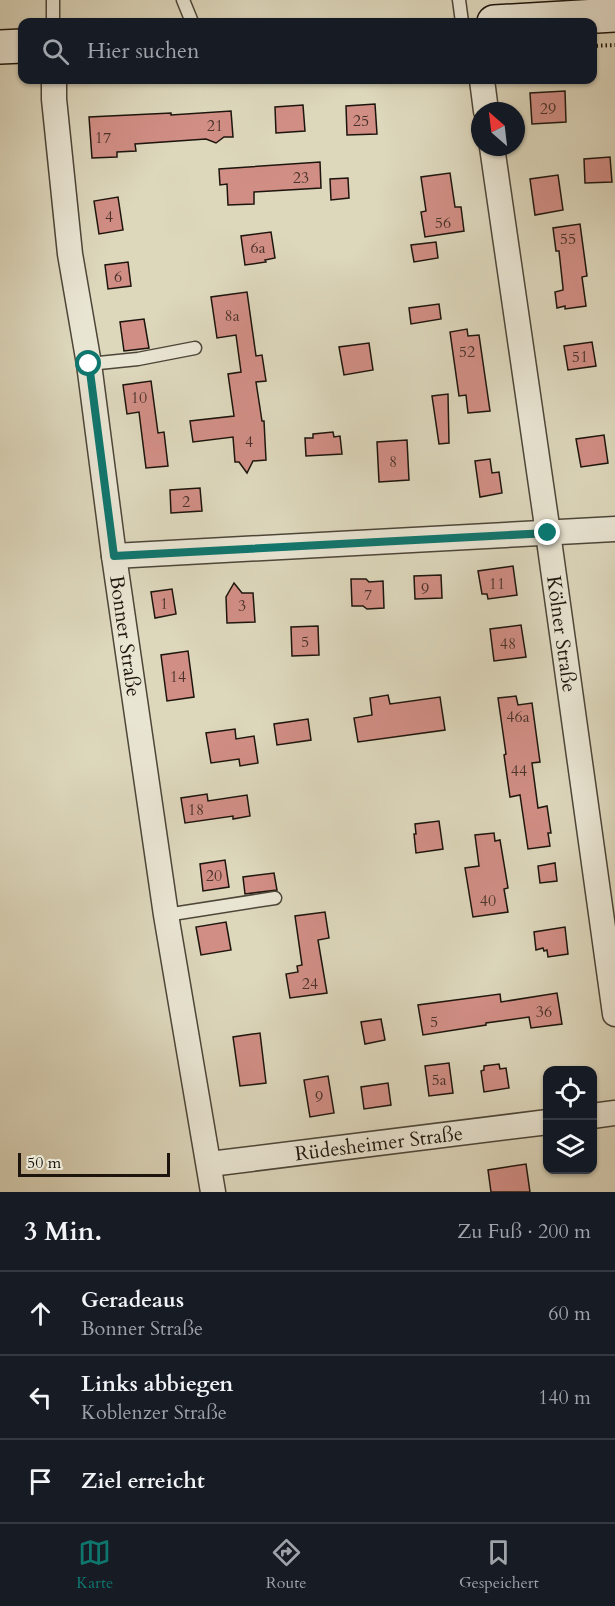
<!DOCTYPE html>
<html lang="de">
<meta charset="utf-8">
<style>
:root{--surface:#171b24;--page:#242831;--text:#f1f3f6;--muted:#9ea1a6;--line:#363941;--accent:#0f766e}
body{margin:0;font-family:Cardo,serif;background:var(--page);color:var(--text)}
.controls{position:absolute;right:18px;bottom:18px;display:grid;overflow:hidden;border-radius:12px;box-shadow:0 2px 4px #0004}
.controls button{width:54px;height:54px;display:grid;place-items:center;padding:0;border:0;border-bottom:2px solid var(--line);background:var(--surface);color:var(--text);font:30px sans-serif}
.compass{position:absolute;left:471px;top:102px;width:54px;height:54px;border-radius:50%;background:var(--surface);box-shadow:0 2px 4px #0004;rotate:332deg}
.scale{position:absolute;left:18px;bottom:15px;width:152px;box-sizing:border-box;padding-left:6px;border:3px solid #1d150d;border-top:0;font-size:16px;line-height:21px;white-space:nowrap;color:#1d150d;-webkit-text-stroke:4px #e9e5d3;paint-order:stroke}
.stop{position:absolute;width:18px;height:18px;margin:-14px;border:4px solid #0f766e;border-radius:50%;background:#fff}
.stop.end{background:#0f766e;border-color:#fff;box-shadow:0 2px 6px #0008}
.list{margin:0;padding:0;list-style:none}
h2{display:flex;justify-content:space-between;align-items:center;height:78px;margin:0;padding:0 24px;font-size:26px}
h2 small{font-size:20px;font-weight:400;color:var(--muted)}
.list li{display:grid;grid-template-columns:39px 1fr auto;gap:18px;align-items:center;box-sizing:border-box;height:84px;padding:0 24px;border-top:2px solid var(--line)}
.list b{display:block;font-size:22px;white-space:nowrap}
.list p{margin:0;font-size:20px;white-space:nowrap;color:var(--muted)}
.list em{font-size:20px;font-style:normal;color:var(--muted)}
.icon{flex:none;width:33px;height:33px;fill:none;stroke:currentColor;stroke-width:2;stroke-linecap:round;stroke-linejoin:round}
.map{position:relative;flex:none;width:615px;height:1192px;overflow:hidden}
.search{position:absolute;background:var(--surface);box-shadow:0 2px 4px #0004;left:18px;right:18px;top:18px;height:66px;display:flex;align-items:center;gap:15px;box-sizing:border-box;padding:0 21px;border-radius:12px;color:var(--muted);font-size:22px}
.sheet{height:330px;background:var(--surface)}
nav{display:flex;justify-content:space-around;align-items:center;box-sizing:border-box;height:84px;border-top:2px solid var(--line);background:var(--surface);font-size:16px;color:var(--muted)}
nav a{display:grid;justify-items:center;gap:3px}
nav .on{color:var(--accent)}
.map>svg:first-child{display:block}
</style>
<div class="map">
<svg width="615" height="1192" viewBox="0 0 615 1192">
<rect width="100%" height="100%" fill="#ddd7bc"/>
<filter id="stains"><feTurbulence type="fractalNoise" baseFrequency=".00333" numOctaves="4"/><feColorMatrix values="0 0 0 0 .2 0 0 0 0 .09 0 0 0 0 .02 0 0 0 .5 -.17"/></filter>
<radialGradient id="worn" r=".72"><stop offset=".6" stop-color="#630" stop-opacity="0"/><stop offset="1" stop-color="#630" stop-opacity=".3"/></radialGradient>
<!-- building -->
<g fill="#d18e85" stroke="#1d150d" stroke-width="1.5">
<path d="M 565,91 L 566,122 L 532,124 L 530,93 Z"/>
<path d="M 375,104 L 377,134 L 347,135 L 346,106 Z"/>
<path d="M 303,105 L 305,131 L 276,133 L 275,107 Z"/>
<path d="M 231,111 L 233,137 L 224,137 L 216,143 L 206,139 L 135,144 L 136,151 L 117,152 L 117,157 L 92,158 L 89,117 L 171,113 L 171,115 Z"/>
<path d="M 610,157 L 612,182 L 585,183 L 584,159 Z"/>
<path d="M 320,162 L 321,188 L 254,192 L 254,204 L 228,205 L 227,184 L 220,185 L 219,169 Z"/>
<path d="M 450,173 L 455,207 L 461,207 L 464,231 L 425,237 L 421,212 L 426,211 L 421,177 Z"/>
<path d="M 558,175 L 563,210 L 535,215 L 530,179 Z"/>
<path d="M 348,178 L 349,198 L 331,200 L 330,179 Z"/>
<path d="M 118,197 L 123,230 L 99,234 L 94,201 Z"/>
<path d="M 580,224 L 587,276 L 582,277 L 586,306 L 565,309 L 565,306 L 557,308 L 555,292 L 563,290 L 563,288 L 559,251 L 556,251 L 553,228 Z"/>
<path d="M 271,232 L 275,258 L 265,260 L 266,262 L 245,265 L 241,236 Z"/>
<path d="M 436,242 L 438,258 L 414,262 L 411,245 Z"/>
<path d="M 128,262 L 131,286 L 108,289 L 105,265 Z"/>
<path d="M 247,292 L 256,356 L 262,355 L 266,381 L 256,382 L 262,421 L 264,421 L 266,460 L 253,461 L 247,473 L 239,462 L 235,462 L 233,437 L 193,442 L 190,421 L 234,416 L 228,374 L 241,372 L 236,335 L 217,338 L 211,297 Z"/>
<path d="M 439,304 L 441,319 L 411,324 L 409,308 Z"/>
<path d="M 144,319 L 149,348 L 124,351 L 120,322 Z"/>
<path d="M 467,329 L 468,336 L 479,335 L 490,411 L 468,413 L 466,395 L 459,396 L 450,332 Z"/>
<path d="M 592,342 L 596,366 L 568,370 L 564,346 Z"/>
<path d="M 369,343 L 373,370 L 344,375 L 339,347 Z"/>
<path d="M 151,381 L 158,433 L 164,432 L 168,466 L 146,468 L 139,412 L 127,414 L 123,385 Z"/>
<path d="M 448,394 L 449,443 L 439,444 L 432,396 Z"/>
<path d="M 333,432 L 334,437 L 340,436 L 342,454 L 306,456 L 305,438 L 313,438 L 313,434 Z"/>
<path d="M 604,435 L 608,463 L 581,467 L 576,439 Z"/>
<path d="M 407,440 L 409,480 L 379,482 L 377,442 Z"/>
<path d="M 490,459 L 492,473 L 499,472 L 502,493 L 480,497 L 475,461 Z"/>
<path d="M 200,488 L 202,511 L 171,513 L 170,490 Z"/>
<path d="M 513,566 L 517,595 L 488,599 L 487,594 L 482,594 L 478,571 Z"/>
<path d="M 441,575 L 442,598 L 415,599 L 414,576 Z"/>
<path d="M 351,579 L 366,579 L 369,582 L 383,581 L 384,608 L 367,609 L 363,606 L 352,606 Z"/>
<path d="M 234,583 L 242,593 L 253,593 L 255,622 L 227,623 L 226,597 Z"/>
<path d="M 172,589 L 176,614 L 155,618 L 151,592 Z"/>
<path d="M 521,625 L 526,657 L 494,661 L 490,629 Z"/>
<path d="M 318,626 L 319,655 L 292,656 L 291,627 Z"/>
<path d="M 188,651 L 194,697 L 167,701 L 161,655 Z"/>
<path d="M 388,695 L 390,704 L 440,697 L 445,730 L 358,742 L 354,718 L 372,715 L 370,698 Z"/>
<path d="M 516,696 L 518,705 L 532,703 L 540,762 L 532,763 L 538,808 L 547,806 L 551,833 L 548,833 L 550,846 L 528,849 L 520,795 L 510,797 L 504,755 L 506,754 L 498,698 Z"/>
<path d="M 308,719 L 311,740 L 277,745 L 274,724 Z"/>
<path d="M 235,729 L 236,739 L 254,736 L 258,763 L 240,766 L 239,759 L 211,763 L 206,733 Z"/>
<path d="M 207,794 L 208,801 L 247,795 L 250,816 L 233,819 L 233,816 L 185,823 L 181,798 Z"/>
<path d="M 439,821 L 443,849 L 416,853 L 414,834 L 416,834 L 415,824 Z"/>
<path d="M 494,833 L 495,841 L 500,840 L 508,888 L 504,889 L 508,912 L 473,917 L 465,868 L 479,866 L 475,835 Z"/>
<path d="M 225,860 L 229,887 L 203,891 L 200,864 Z"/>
<path d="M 555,863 L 557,881 L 540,883 L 538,866 Z"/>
<path d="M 274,873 L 277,890 L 245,894 L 243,877 Z"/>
<path d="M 325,912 L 329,938 L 318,940 L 327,993 L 290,998 L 286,974 L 298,972 L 297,966 L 302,965 L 295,916 Z"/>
<path d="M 226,922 L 231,950 L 201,955 L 196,927 Z"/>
<path d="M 565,927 L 568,954 L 548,957 L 547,950 L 544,951 L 543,948 L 536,950 L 534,932 Z"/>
<path d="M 557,993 L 562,1024 L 531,1028 L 529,1017 L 486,1023 L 486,1025 L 423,1035 L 418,1005 L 500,994 L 501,1002 Z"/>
<path d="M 381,1019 L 385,1040 L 365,1044 L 361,1022 Z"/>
<path d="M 260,1033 L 266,1083 L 240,1086 L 233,1037 Z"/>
<path d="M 449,1063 L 453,1093 L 429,1096 L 425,1066 Z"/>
<path d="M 499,1064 L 500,1069 L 506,1068 L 509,1088 L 484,1092 L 481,1071 L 484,1070 L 484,1066 Z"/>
<path d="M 328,1076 L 334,1113 L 310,1117 L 304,1080 Z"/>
<path d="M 388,1083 L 391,1105 L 364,1109 L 361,1087 Z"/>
<path d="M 526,1164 L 530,1192 L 491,1192 L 488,1170 Z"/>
</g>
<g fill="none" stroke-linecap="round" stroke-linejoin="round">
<!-- lane casing -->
<g stroke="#4d4639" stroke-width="15">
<g id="lane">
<path d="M 53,0 L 53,22"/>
<path d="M 183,0 L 192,22"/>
<path d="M 459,0 L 462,22"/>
<path d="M 89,364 L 138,359 L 195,348"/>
<path d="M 166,915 L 275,898"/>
</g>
</g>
<!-- street casing -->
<g stroke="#4d4639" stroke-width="27">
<g id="street">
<path id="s1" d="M 54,80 L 54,99 L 70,254 L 89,364 L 114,556 L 166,915 L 213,1192"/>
<path d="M 482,80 L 486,111"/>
<path id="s2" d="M 492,147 L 548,533 L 615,1014"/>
<path d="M 114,556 L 615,529"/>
<path d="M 592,1116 L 615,1113"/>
<path id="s3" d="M 210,1164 L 548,1122"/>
</g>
</g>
<!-- secondary casing -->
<g stroke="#1d150d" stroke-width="36">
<g id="secondary">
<path d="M 494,22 L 615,15"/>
<path d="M 0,47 L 22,46"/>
</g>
</g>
<!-- path -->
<path stroke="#1d150d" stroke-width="4" stroke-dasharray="1.5 3" stroke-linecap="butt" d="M 592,46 L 615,45"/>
<!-- lane -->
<use href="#lane" stroke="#e9e5d3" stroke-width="12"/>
<!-- street -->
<use href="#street" stroke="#e9e5d3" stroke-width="24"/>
<!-- secondary -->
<use href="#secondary" stroke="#e9e5d3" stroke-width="33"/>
</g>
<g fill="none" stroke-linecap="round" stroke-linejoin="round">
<!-- route -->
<path stroke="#0f766e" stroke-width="8" d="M 89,364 L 114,556 L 548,533"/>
</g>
<g text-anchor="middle" stroke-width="6" stroke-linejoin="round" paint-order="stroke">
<!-- number labels -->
<g font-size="16" fill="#4a332b">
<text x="548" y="114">29</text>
<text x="361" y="126">25</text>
<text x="215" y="131">21</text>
<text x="103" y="143">17</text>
<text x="301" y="183">23</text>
<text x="109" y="222">4</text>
<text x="443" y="228">56</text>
<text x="568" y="244">55</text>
<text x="258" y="253">6a</text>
<text x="118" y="282">6</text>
<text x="232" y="321">8a</text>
<text x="467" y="357">52</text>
<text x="580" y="362">51</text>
<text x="139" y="403">10</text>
<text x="249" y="447">4</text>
<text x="393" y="467">8</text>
<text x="186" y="507">2</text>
<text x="497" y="589">11</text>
<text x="425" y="594">9</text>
<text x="368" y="600">7</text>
<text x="164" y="609">1</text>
<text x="242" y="611">3</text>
<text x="305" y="647">5</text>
<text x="508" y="649">48</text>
<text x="178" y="682">14</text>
<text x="518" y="722">46a</text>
<text x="519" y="776">44</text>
<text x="196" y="815">18</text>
<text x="214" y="881">20</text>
<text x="488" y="906">40</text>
<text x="310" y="989">24</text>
<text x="544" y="1017">36</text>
<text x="434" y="1027">5</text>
<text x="439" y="1085">5a</text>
<text x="319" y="1102">9</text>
</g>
<!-- street labels -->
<g font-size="20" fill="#1d150d" stroke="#e9e5d3">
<text dy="7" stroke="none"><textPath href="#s2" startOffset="492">Kölner Straße</textPath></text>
<text dy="7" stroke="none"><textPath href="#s1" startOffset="561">Bonner Straße</textPath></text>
<text dy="7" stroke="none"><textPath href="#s3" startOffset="170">Rüdesheimer Straße</textPath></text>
</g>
</g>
<rect width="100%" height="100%" filter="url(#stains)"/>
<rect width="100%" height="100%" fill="url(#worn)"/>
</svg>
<div class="controls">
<button><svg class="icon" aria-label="locate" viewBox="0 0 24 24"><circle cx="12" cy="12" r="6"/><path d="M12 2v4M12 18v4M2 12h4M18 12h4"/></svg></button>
<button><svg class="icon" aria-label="layers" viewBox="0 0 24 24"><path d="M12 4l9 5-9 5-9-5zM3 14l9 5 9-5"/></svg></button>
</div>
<svg class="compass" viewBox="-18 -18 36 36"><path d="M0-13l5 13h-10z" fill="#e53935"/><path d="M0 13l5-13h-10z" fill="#9ea1a6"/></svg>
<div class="scale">50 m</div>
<div class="stop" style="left:89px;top:364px"></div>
<div class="stop end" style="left:548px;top:533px"></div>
<div class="search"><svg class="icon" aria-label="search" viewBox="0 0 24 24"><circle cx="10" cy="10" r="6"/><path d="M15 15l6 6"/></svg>Hier suchen</div>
</div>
<section class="sheet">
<h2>3 Min.<small>Zu Fuß · 200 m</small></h2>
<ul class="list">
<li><svg class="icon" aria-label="ahead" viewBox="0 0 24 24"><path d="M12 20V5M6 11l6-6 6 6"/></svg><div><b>Geradeaus</b><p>Bonner Straße</p></div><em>60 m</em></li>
<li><svg class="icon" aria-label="left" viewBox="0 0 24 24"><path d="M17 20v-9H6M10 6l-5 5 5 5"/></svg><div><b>Links abbiegen</b><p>Koblenzer Straße</p></div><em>140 m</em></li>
<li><svg class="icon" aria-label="arrive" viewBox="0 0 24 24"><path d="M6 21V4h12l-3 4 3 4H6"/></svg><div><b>Ziel erreicht</b></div></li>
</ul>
</section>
<nav>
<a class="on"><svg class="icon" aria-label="map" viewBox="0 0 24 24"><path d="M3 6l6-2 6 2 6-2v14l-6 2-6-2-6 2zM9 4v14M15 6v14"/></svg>Karte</a>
<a><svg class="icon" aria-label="directions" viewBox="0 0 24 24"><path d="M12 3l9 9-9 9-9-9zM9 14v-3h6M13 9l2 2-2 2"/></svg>Route</a>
<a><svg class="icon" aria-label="saved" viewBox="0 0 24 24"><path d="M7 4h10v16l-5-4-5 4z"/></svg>Gespeichert</a>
</nav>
